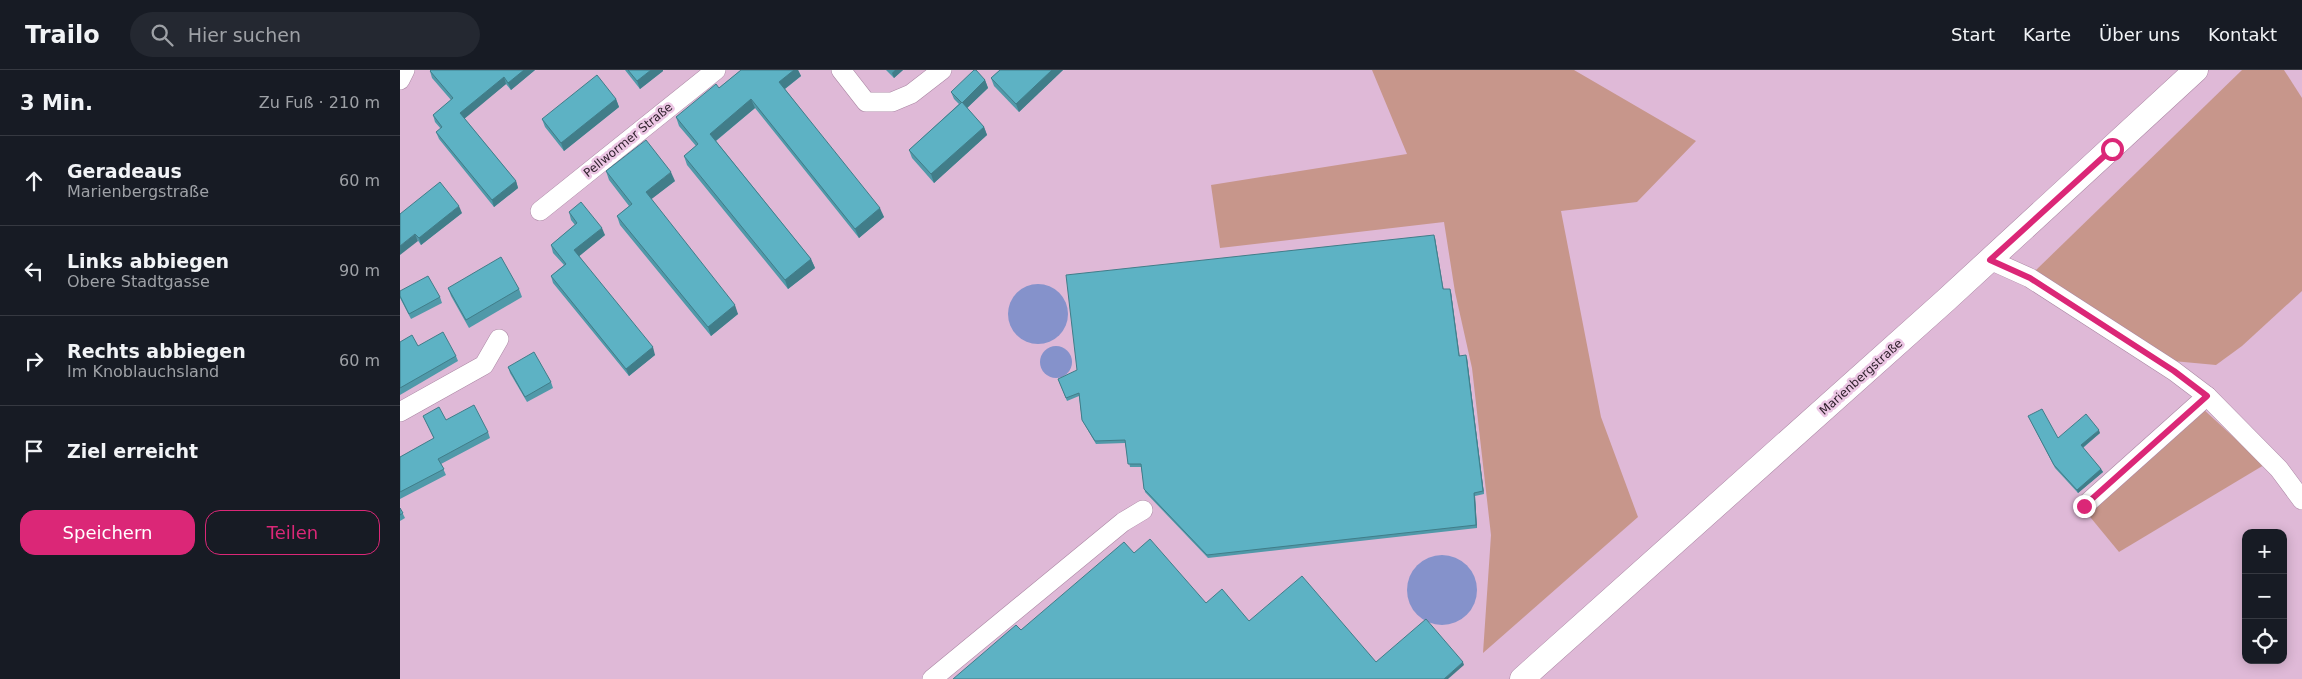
<!DOCTYPE html>
<html lang="de">
<meta charset="utf-8">
<style>
:root{--surface:#171b24;--page:#242831;--text:#f1f3f6;--muted:#9ea1a6;--line:#363941;--accent:#db2777}
body{margin:0;font-family:"DejaVu Sans",sans-serif;background:var(--page);color:var(--text)}
.controls{position:absolute;right:15px;bottom:15px;display:grid;overflow:hidden;border-radius:10px;box-shadow:0 2px 12px #0003}
.controls button{width:45px;height:45px;display:grid;place-items:center;padding:0;border:0;border-bottom:1px solid var(--line);background:var(--surface);color:var(--text);font:25px sans-serif}
.stop{position:absolute;width:15px;height:15px;margin:-11px;border:4px solid #db2777;border-radius:50%;background:#fff}
.stop.end{background:#db2777;border-color:#fff;box-shadow:0 1px 5px #0008}
.list{margin:0;padding:0;list-style:none}
h2{display:flex;justify-content:space-between;align-items:center;height:65px;margin:0;padding:0 20px;font-size:21px}
h2 small{font-size:16px;font-weight:400;color:var(--muted)}
.list li{display:grid;grid-template-columns:32px 1fr auto;gap:15px;align-items:center;box-sizing:border-box;height:90px;padding:0 20px;border-top:1px solid var(--line)}
.list b{display:block;font-size:19px;white-space:nowrap}
.list p{margin:0;font-size:16px;white-space:nowrap;color:var(--muted)}
.list em{font-size:16px;font-style:normal;color:var(--muted)}
.actions{display:flex;gap:10px;padding:15px 20px}
.actions a{flex:1;padding:11px 0;border:1px solid var(--accent);border-radius:15px;text-align:center;font-size:18px;color:var(--accent)}
.actions .main{background:var(--accent);color:#fff}
.icon{flex:none;width:28px;height:28px;fill:none;stroke:currentColor;stroke-width:2;stroke-linecap:round;stroke-linejoin:round}
.map{position:relative;flex:none;width:1902px;height:609px;overflow:hidden}
header{display:flex;align-items:center;gap:30px;box-sizing:border-box;height:70px;padding:0 25px;background:var(--surface);border-bottom:1px solid var(--line)}
header strong{font-size:24px}
nav{display:flex;gap:28px;margin-inline-start:auto;font-size:18px}
.search{width:350px;height:45px;background:var(--page);display:flex;align-items:center;gap:12px;box-sizing:border-box;padding:0 18px;border-radius:28px;color:var(--muted);font-size:19px}
main{display:flex}
aside{flex:1;background:var(--surface)}
.map>svg:first-child{display:block}
</style>
<header>
<strong>Trailo</strong>
<div class="search"><svg class="icon" aria-label="search" viewBox="0 0 24 24"><circle cx="10" cy="10" r="6"/><path d="M15 15l6 6"/></svg>Hier suchen</div>
<nav><a>Start</a><a>Karte</a><a>Über uns</a><a>Kontakt</a></nav>
</header>
<main>
<aside>
<h2>3 Min.<small>Zu Fuß · 210 m</small></h2>
<ul class="list">
<li><svg class="icon" aria-label="ahead" viewBox="0 0 24 24"><path d="M12 20V5M6 11l6-6 6 6"/></svg><div><b>Geradeaus</b><p>Marienbergstraße</p></div><em>60 m</em></li>
<li><svg class="icon" aria-label="left" viewBox="0 0 24 24"><path d="M17 20v-9H6M10 6l-5 5 5 5"/></svg><div><b>Links abbiegen</b><p>Obere Stadtgasse</p></div><em>90 m</em></li>
<li><svg class="icon" aria-label="right" viewBox="0 0 24 24"><path d="M7 20v-9h11M14 6l5 5-5 5"/></svg><div><b>Rechts abbiegen</b><p>Im Knoblauchsland</p></div><em>60 m</em></li>
<li><svg class="icon" aria-label="arrive" viewBox="0 0 24 24"><path d="M6 21V4h12l-3 4 3 4H6"/></svg><div><b>Ziel erreicht</b></div></li>
</ul>
<div class="actions"><a class="main">Speichern</a><a>Teilen</a></div>
</aside>
<div class="map">
<svg width="1902" height="609" viewBox="0 0 1902 609">
<rect width="100%" height="100%" fill="#dfb9d7"/>
<!-- green -->
<g fill="#c7968b">
<path d="M 972,0 L 1174,0 L 1296,71 L 1237,132 L 1161,141 L 1201,347 L 1238,447 L 1083,583 L 1091,465 L 1072,298 L 1055,222 L 1044,152 L 820,178 L 811,115 L 1007,84 Z"/>
<path d="M 1842,0 L 1884,0 L 1902,28 L 1902,221 L 1842,276 L 1816,295 L 1773,291 L 1635,201 Z"/>
<path d="M 1802,338 L 1864,395 L 1719,482 L 1686,442 Z"/>
</g>
<!-- water -->
<g fill="#8592cb">
<circle cx="638" cy="244" r="30"/>
<circle cx="656" cy="292" r="16"/>
<circle cx="1042" cy="520" r="35"/>
</g>
<g fill="none" stroke-linecap="round" stroke-linejoin="round">
<!-- minor casing -->
<g stroke="#ab87a4" stroke-width="20">
<g id="minor">
<path d="M 441,0 L 466,32 L 492,32 L 511,24 L 542,0"/>
<path d="M 0,10 L 5,0"/>
<path d="M 140,141 L 316,0"/>
<path d="M 1590,190 L 1630,208 L 1774,301 L 1807,326 L 1879,399 L 1902,430"/>
<path d="M 0,342 L 84,295 L 99,269"/>
<path d="M 1684,436 L 1807,326"/>
<path d="M 532,609 L 723,452 L 743,440"/>
</g>
</g>
<!-- major casing -->
<g stroke="#ab87a4" stroke-width="25">
<path id="major" d="M 1122,609 L 1545,231 L 1796,0"/>
</g>
<!-- minor -->
<use href="#minor" stroke="#fff" stroke-width="19"/>
<!-- major -->
<use href="#major" stroke="#fff" stroke-width="24"/>
</g>
<!-- wall -->
<g fill="#5099a9">
<path d="M 31,0 L 135,0 L 111,20 L 106,14 L 64,48 L 116,111 L 118,118 L 94,137 L 39,69 L 36,62 L 41,59 L 35,52 L 33,45 L 51,30 L 32,8 L 30,1 Z"/>
<path d="M 225,0 L 263,0 L 263,1 L 240,19 Z"/>
<path d="M 341,0 L 398,0 L 401,6 L 385,19 L 484,147 L 459,168 L 355,38 L 316,71 L 411,189 L 415,198 L 388,219 L 287,95 L 284,86 L 296,76 L 279,56 L 276,47 L 319,18 Z"/>
<path d="M 486,0 L 503,0 L 494,8 Z"/>
<path d="M 600,0 L 663,0 L 619,42 L 594,16 L 591,8 Z"/>
<path d="M 585,10 L 588,18 L 567,38 L 584,57 L 587,65 L 534,113 L 512,88 L 509,80 L 559,34 L 554,29 L 551,22 Z"/>
<path d="M 216,29 L 219,37 L 164,81 L 145,57 L 142,49 Z"/>
<path d="M 206,101 L 275,111 L 251,129 L 338,244 L 311,266 L 220,155 L 217,146 L 229,136 L 209,110 Z"/>
<path d="M 169,142 L 205,165 L 179,186 L 255,285 L 229,306 L 153,213 L 151,206 L 164,195 L 153,183 L 151,175 L 175,155 L 171,150 Z"/>
<path d="M 62,143 L 21,175 L 0,144 Z"/>
<path d="M 1035,168 L 1043,219 L 1050,219 L 1051,222 L 1059,286 L 1067,288 L 1084,424 L 1075,426 L 1077,458 L 808,488 L 745,422 L 741,397 L 730,397 L 725,373 L 696,374 L 682,350 L 679,326 L 667,331 L 658,309 Z"/>
<path d="M 48,218 L 119,219 L 122,227 L 69,258 L 51,226 Z"/>
<path d="M 0,221 L 40,227 L 42,233 L 11,249 L 0,228 Z"/>
<path d="M 0,272 L 56,286 L 58,291 L 0,325 Z"/>
<path d="M 108,297 L 151,312 L 153,318 L 127,332 L 110,303 Z"/>
<path d="M 23,346 L 46,350 L 88,362 L 90,368 L 41,394 L 46,405 L 0,429 L 0,387 L 34,369 Z"/>
<path d="M 1628,346 L 1658,368 L 1700,363 L 1683,378 L 1701,399 L 1703,402 L 1678,423 L 1655,398 Z"/>
<path d="M 0,438 L 5,448 L 0,451 Z"/>
</g>
<!-- shaded-wall -->
<g fill="#417d89">
<path d="M 124,0 L 135,0 L 111,20 L 108,13 Z"/>
<path d="M 251,0 L 263,0 L 263,1 L 240,19 L 237,11 Z"/>
<path d="M 394,0 L 398,0 L 401,6 L 382,21 L 379,12 Z"/>
<path d="M 495,0 L 503,0 L 494,8 L 492,3 Z"/>
<path d="M 652,0 L 663,0 L 619,42 L 616,34 Z"/>
<path d="M 104,7 L 106,14 L 63,50 L 60,43 Z"/>
<path d="M 585,10 L 588,18 L 565,40 L 562,33 Z"/>
<path d="M 216,29 L 219,37 L 164,81 L 161,73 Z"/>
<path d="M 351,29 L 355,38 L 313,73 L 310,64 Z"/>
<path d="M 584,57 L 587,65 L 534,113 L 531,104 Z"/>
<path d="M 271,102 L 275,111 L 249,131 L 246,122 Z"/>
<path d="M 116,111 L 118,118 L 94,137 L 92,130 Z"/>
<path d="M 59,136 L 62,143 L 21,175 L 19,168 Z"/>
<path d="M 480,138 L 484,147 L 459,168 L 455,159 Z"/>
<path d="M 202,158 L 205,165 L 177,188 L 174,180 Z"/>
<path d="M 15,164 L 18,171 L 0,185 L 0,176 Z"/>
<path d="M 1034,165 L 1035,168 L 1044,222 L 1043,219 Z"/>
<path d="M 411,189 L 415,198 L 388,219 L 385,210 Z"/>
<path d="M 1050,219 L 1051,222 L 1060,288 L 1059,286 Z"/>
<path d="M 335,235 L 338,244 L 311,266 L 308,257 Z"/>
<path d="M 253,277 L 255,285 L 229,306 L 226,299 Z"/>
<path d="M 1066,285 L 1067,288 L 1084,424 L 1083,421 Z"/>
<path d="M 1699,360 L 1700,363 L 1682,378 L 1681,375 Z"/>
<path d="M 1701,399 L 1703,402 L 1678,423 L 1677,420 Z"/>
<path d="M 1074,423 L 1075,426 L 1077,458 L 1076,455 Z"/>
<path d="M 1063,592 L 1064,595 L 1048,609 L 1044,609 Z"/>
</g>
<!-- building -->
<g fill="#5db2c4" stroke="#417d89">
<path d="M 31,0 L 124,0 L 108,13 L 104,7 L 60,43 L 116,111 L 92,130 L 36,62 L 42,57 L 33,45 L 53,28 L 30,1 Z"/>
<path d="M 228,0 L 251,0 L 237,11 Z"/>
<path d="M 341,0 L 394,0 L 379,12 L 480,138 L 455,159 L 351,29 L 310,64 L 411,189 L 385,210 L 284,86 L 298,74 L 276,47 L 316,14 L 319,18 Z"/>
<path d="M 574,0 L 576,0 L 585,10 L 562,33 L 551,22 Z"/>
<path d="M 600,0 L 652,0 L 616,34 L 591,8 Z"/>
<path d="M 197,5 L 216,29 L 161,73 L 142,49 Z"/>
<path d="M 562,32 L 584,57 L 531,104 L 509,80 Z"/>
<path d="M 246,70 L 271,102 L 246,122 L 335,235 L 308,257 L 217,146 L 232,134 L 206,101 Z"/>
<path d="M 40,112 L 59,136 L 19,168 L 15,164 L 0,176 L 0,144 Z"/>
<path d="M 181,132 L 202,158 L 174,180 L 253,277 L 226,299 L 151,206 L 166,194 L 151,175 L 177,153 L 169,142 Z"/>
<path d="M 1034,165 L 1043,219 L 1050,219 L 1059,286 L 1066,285 L 1083,421 L 1074,423 L 1076,455 L 807,485 L 744,419 L 741,394 L 728,394 L 725,370 L 695,371 L 682,350 L 679,323 L 666,328 L 658,309 L 677,300 L 666,205 Z"/>
<path d="M 101,187 L 119,219 L 66,250 L 48,218 Z"/>
<path d="M 28,206 L 40,227 L 9,244 L 0,226 L 0,221 Z"/>
<path d="M 43,262 L 56,286 L 0,318 L 0,272 L 12,265 L 18,276 Z"/>
<path d="M 134,282 L 151,312 L 125,327 L 108,297 Z"/>
<path d="M 74,335 L 88,362 L 38,389 L 44,399 L 0,422 L 0,387 L 34,368 L 23,346 L 39,337 L 46,350 Z"/>
<path d="M 1642,339 L 1658,368 L 1686,344 L 1699,360 L 1681,375 L 1701,399 L 1677,420 L 1654,395 L 1628,346 Z"/>
<path d="M 0,438 L 3,443 L 0,445 Z"/>
<path d="M 750,469 L 806,533 L 822,519 L 849,551 L 902,506 L 976,592 L 1026,549 L 1063,592 L 1044,609 L 553,609 L 616,555 L 621,560 L 724,472 L 734,483 Z"/>
</g>
<g fill="none" stroke-linecap="round" stroke-linejoin="round">
<!-- route -->
<path stroke="#db2777" stroke-width="6" d="M 1684,436 L 1807,326 L 1774,301 L 1630,208 L 1590,190 L 1712,79"/>
</g>
<g text-anchor="middle" stroke-width="5" stroke-linejoin="round" paint-order="stroke">
<!-- street labels -->
<g font-size="12" fill="#2b1d28" stroke="#ecc6e4">
<text transform="translate(228 70) rotate(-39)" y="4">Pellwormer Straße</text>
<text transform="translate(1461 307) rotate(-42)" y="4">Marienbergstraße</text>
</g>
</g>
</svg>
<div class="controls">
<button>+</button>
<button>−</button>
<button><svg class="icon" aria-label="locate" viewBox="0 0 24 24"><circle cx="12" cy="12" r="6"/><path d="M12 2v4M12 18v4M2 12h4M18 12h4"/></svg></button>
</div>
<div class="stop" style="left:1712px;top:79px"></div>
<div class="stop end" style="left:1684px;top:436px"></div>
</div>
</main>
